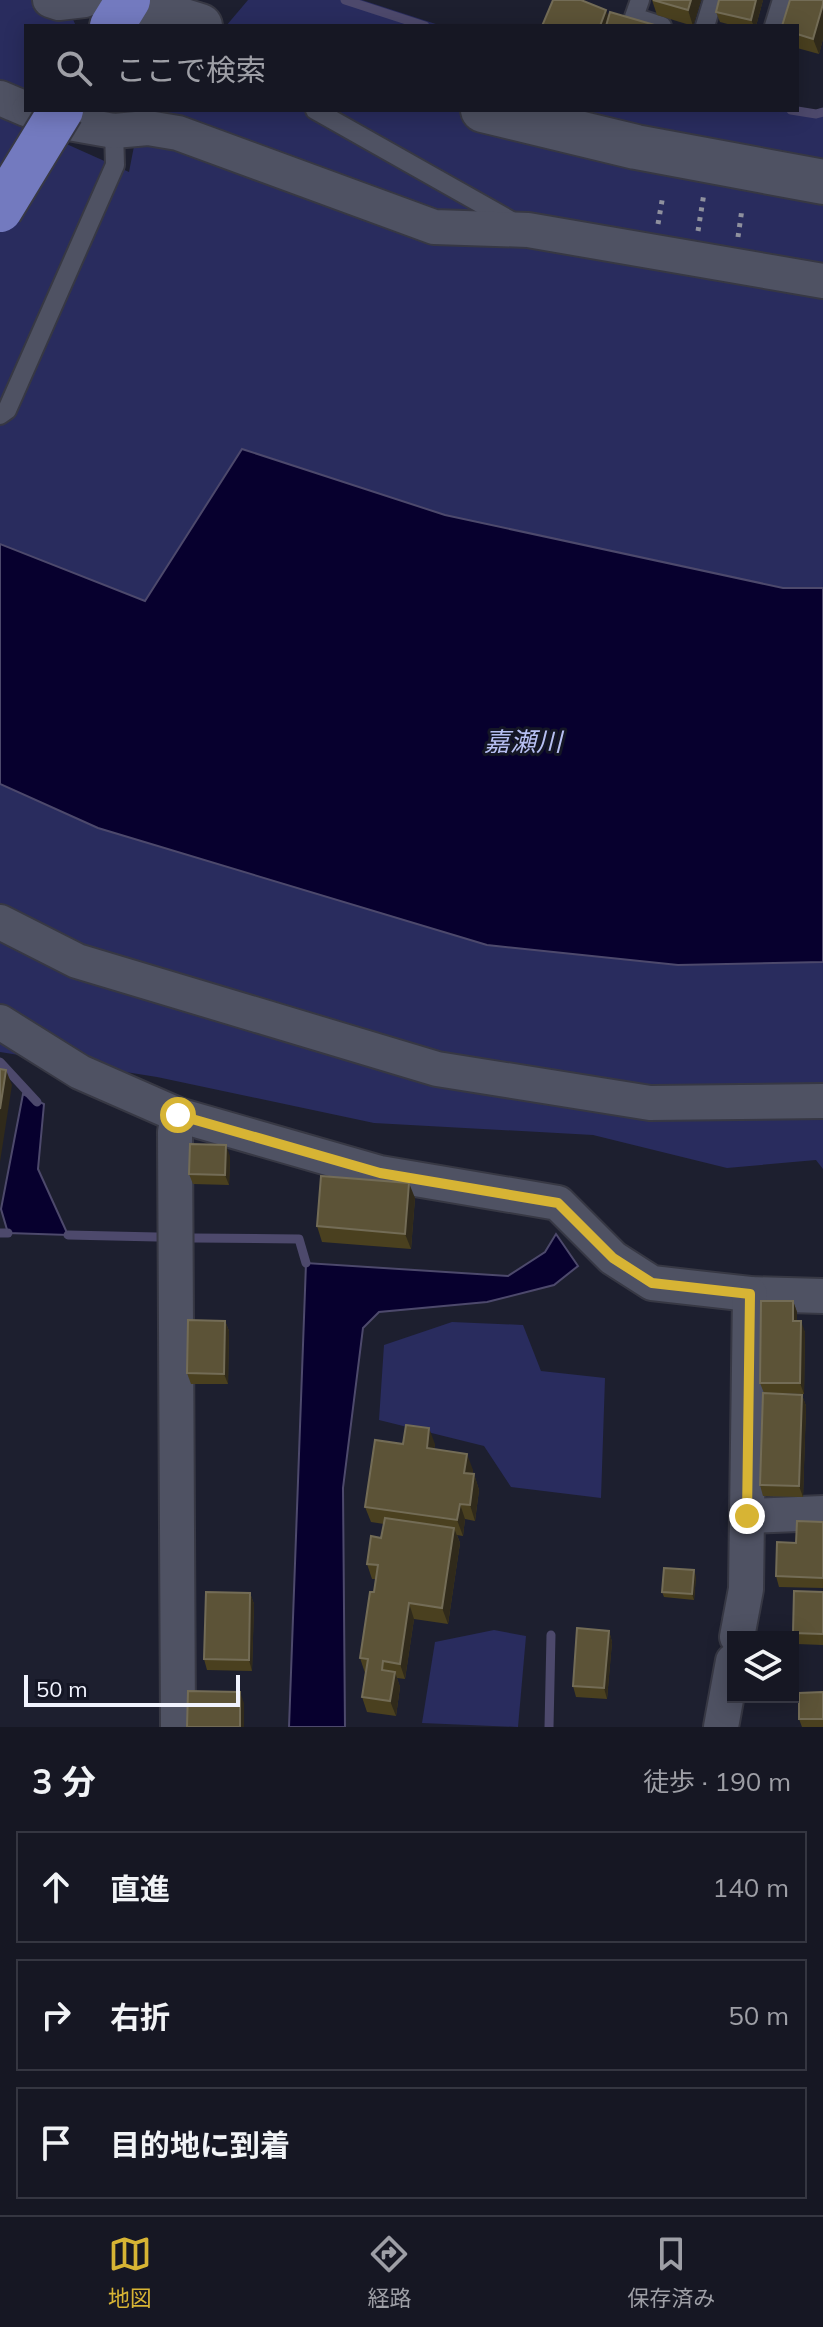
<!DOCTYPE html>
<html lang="ja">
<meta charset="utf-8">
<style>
:root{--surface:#161723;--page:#232430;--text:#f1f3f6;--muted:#9e9fa6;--line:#353641;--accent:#d7b434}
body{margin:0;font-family:Mulish,"Noto Sans JP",sans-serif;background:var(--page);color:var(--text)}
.controls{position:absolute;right:24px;bottom:24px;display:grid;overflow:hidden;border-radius:0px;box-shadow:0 4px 20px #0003}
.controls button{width:72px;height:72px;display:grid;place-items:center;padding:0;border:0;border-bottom:2px solid var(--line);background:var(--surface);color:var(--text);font:40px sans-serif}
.scale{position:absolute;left:24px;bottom:20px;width:216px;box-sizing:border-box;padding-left:8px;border:4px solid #f1f3fe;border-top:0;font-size:22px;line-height:28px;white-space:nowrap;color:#f1f3fe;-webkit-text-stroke:6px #141625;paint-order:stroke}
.stop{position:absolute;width:24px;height:24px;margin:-18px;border:6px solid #d7b434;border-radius:50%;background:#fff}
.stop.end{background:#d7b434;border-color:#fff;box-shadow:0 2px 8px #0008}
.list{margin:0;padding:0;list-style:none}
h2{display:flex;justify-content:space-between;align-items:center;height:104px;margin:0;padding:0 32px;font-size:34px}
h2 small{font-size:26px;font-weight:400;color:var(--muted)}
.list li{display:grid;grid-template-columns:52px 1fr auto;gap:24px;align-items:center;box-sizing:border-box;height:112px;margin:0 16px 16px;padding:0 16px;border:2px solid var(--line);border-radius:0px}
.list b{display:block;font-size:30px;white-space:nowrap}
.list em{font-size:26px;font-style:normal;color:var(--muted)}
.icon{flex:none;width:44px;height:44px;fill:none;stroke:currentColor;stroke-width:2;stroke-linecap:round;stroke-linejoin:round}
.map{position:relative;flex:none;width:823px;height:1727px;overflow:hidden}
.search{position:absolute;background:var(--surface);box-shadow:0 4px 20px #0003;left:24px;right:24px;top:24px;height:88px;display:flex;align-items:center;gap:20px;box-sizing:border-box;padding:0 28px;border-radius:0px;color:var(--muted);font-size:30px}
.sheet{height:488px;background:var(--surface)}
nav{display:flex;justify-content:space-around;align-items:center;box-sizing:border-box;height:112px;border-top:2px solid var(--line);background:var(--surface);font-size:22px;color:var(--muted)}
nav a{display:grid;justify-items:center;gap:4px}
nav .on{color:var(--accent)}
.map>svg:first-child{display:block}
</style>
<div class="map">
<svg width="823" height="1727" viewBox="0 0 823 1727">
<rect width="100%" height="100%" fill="#1d1f2f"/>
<!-- green -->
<g fill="#292c5e">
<path d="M 0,0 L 64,0 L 76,26 L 26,26 L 26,110 L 24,125 L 129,172 L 141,110 L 797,110 L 797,107 L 823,115 L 823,588 L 783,588 L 445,515 L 242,450 L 145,601 L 0,544 Z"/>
<path d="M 248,0 L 362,0 L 442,26 L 226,26 Z"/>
<path d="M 0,784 L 98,828 L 678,965 L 823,962 L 823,1169 L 816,1160 L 727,1168 L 593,1135 L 374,1123 L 157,1077 L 0,1052 Z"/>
<path d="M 452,1322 L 523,1325 L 541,1371 L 605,1378 L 601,1498 L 511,1487 L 484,1446 L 379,1420 L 384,1345 Z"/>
<path d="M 494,1630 L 526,1636 L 518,1727 L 422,1723 L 435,1642 Z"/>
</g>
<!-- water -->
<g fill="#07002e" stroke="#4d496c" stroke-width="2">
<path d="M 242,449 L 445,515 L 783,588 L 823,588 L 823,962 L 678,965 L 487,945 L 98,828 L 0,784 L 0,544 L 145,601 Z"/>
<path d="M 23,1094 L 44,1104 L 38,1169 L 68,1235 L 8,1233 L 1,1209 Z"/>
<path d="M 556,1234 L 578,1266 L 554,1285 L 487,1302 L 379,1312 L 363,1328 L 343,1488 L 345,1727 L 289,1727 L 306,1263 L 508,1276 L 545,1252 Z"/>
</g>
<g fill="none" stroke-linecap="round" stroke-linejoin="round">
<!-- stream -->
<g stroke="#4d496c" stroke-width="9">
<path d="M 345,0 L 425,26"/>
<path d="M 791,110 L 816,114 L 823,112"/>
<path d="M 0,1062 L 37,1102"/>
<path d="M 0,1233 L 8,1233"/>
<path d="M 68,1235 L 157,1237"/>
<path d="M 194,1238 L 299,1239 L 306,1263"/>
<path d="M 549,1727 L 551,1635"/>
</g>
<!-- service casing -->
<g stroke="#373844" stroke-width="22">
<g id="service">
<path d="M 640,0 L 634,17 L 662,26"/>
<path d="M 705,26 L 713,0"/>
<path d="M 774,26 L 782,0"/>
<path d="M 315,110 L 515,223"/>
<path d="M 0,415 L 7,410 L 115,165 L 114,131"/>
</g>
</g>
<!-- minor casing -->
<g stroke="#373844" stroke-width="38">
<g id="minor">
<path d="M 50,0 L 59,3 L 85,0"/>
<path d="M 0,98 L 26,109"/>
<path d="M 29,110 L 52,120 L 114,131 L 148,128 L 178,133 L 434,227 L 528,230 L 823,281"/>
<path d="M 0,922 L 77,961 L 437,1069 L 650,1103 L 823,1101"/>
<path d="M 0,1022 L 80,1072 L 178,1115 L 380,1173 L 558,1203 L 613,1258 L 652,1283 L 750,1294 L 823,1296"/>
<path d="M 747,1516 L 823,1513"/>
<path d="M 737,1637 L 746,1589 L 750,1294"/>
<path d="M 178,1727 L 175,1132 L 178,1115"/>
<path d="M 721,1727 L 733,1661"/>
</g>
</g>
<!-- tertiary casing -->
<g stroke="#373844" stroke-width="48">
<g id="tertiary">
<path d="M 142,0 L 171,17 L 200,26"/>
<path d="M 483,110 L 636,147 L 823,182"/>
</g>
</g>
<!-- trunk casing -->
<g stroke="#373844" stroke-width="48">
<path id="trunk" d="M 112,26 L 128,0"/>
</g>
<!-- path -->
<g stroke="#8f919e" stroke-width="5" stroke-dasharray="4 6" stroke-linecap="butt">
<path d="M 658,224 L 663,195"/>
<path d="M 698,231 L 704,193"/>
<path d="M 738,237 L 742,209"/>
</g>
<!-- service -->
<use href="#service" stroke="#4f5263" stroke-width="18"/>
<!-- minor -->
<use href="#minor" stroke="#4f5263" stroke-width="34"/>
<!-- tertiary -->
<use href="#tertiary" stroke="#4f5263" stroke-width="44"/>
<!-- trunk -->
<use href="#trunk" stroke="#737abf" stroke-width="44"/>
<!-- trunk-bridge casing -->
<g stroke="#373844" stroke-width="48" stroke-linecap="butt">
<path id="trunk-bridge" d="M 0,210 L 61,110"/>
</g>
<!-- trunk-bridge -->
<use href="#trunk-bridge" stroke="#737abf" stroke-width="44"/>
</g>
<!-- wall -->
<g fill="#4a401f">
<path d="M 652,0 L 701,0 L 693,26 L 657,15 Z"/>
<path d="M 763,0 L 756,26 L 735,26 L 720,22 L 716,12 Z"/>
<path d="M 823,0 L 823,39 L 819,54 L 797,48 L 797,26 Z"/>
<path d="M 230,1156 L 229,1185 L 193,1184 L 189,1174 Z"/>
<path d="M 415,1198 L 411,1249 L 322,1242 L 317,1226 Z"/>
<path d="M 793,1301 L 797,1312 L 797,1321 L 805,1332 L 804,1394 L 764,1393 L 760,1383 Z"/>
<path d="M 225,1321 L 229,1331 L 228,1384 L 191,1384 L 187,1373 Z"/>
<path d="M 802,1395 L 806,1406 L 803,1497 L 763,1496 L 760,1485 Z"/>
<path d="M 403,1444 L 435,1444 L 434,1449 L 473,1470 L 472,1474 L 474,1474 L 479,1490 L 475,1521 L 465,1519 L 463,1536 L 457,1535 L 460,1543 L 448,1624 L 414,1619 L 405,1679 L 397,1678 L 400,1687 L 396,1716 L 367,1712 L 362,1697 L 365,1673 L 360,1658 L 376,1579 L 372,1579 L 367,1564 L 381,1538 L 384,1524 L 371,1522 L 365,1507 Z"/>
<path d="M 823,1522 L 823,1588 L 779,1587 L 776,1576 L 796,1543 Z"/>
<path d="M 696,1576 L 694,1600 L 664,1597 L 662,1592 Z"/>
<path d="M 823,1592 L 823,1645 L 797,1644 L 793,1633 Z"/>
<path d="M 250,1593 L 254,1604 L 252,1671 L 207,1670 L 204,1659 Z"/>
<path d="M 609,1631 L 612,1642 L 607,1699 L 576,1697 L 573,1686 Z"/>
<path d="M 823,1692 L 823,1727 L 802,1727 L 799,1719 Z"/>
</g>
<!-- shaded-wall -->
<g fill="#302a1b">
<path d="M 691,0 L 701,0 L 693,26 L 688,10 Z"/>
<path d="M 756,0 L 763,0 L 756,26 L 754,26 L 751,20 Z"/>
<path d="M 823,4 L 823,39 L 819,54 L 813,39 Z"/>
<path d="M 606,10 L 610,20 L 608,26 L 600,26 Z"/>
<path d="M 6,1070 L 12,1085 L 0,1162 L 0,1109 Z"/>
<path d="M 226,1145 L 230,1156 L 229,1185 L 225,1175 Z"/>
<path d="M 409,1183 L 415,1198 L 411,1249 L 405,1234 Z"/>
<path d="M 793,1301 L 797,1312 L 797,1332 L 793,1321 Z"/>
<path d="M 225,1321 L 229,1331 L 228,1384 L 224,1374 Z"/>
<path d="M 801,1321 L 805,1332 L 804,1394 L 800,1383 Z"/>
<path d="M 802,1395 L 806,1406 L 803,1497 L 799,1486 Z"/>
<path d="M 429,1428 L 435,1444 L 432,1464 L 427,1448 Z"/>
<path d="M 467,1454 L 473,1470 L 470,1489 L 464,1473 Z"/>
<path d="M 474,1474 L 479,1490 L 475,1521 L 470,1505 Z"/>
<path d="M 460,1504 L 465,1519 L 463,1536 L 457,1520 Z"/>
<path d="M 454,1528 L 460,1543 L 448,1624 L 442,1608 Z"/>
<path d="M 694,1570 L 696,1576 L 694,1600 L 692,1594 Z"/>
<path d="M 250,1593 L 254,1604 L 252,1671 L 249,1660 Z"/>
<path d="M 409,1603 L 414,1619 L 405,1679 L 400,1664 Z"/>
<path d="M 609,1631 L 612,1642 L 607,1699 L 604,1688 Z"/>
<path d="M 395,1672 L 400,1687 L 396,1716 L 390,1701 Z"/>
<path d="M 240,1692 L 244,1703 L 244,1727 L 240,1727 Z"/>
</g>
<!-- building -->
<g fill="#5c5337" stroke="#736c56" stroke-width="2">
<path d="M 553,0 L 581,0 L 606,10 L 600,26 L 542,26 Z"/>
<path d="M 653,0 L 691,0 L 688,10 Z"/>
<path d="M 719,0 L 756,0 L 751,20 L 716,12 Z"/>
<path d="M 790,0 L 823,0 L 823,4 L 813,39 L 797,34 L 797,26 L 782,26 Z"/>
<path d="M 610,12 L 658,26 L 606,26 Z"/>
<path d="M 0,1069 L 6,1070 L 0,1109 Z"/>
<path d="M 190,1144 L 226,1145 L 225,1175 L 189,1174 Z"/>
<path d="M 321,1176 L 409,1183 L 405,1234 L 317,1226 Z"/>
<path d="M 761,1301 L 793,1301 L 793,1321 L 801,1321 L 800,1383 L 760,1383 Z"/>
<path d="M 188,1320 L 225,1321 L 224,1374 L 187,1373 Z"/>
<path d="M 763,1393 L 802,1395 L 799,1486 L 760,1485 Z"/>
<path d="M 406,1425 L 429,1428 L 427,1448 L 467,1454 L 464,1473 L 474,1474 L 470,1505 L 460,1504 L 457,1520 L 365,1507 L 375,1440 L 403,1444 Z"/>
<path d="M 385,1518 L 454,1528 L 442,1608 L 409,1603 L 400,1664 L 383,1661 L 382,1670 L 395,1672 L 390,1701 L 362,1697 L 368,1659 L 360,1658 L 370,1592 L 374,1592 L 378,1565 L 367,1564 L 371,1536 L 381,1538 Z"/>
<path d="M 797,1521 L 823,1522 L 823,1578 L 776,1576 L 777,1542 L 796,1543 Z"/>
<path d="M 664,1568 L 694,1570 L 692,1594 L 662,1592 Z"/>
<path d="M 794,1591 L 823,1592 L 823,1634 L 793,1633 Z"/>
<path d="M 206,1592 L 250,1593 L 249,1660 L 204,1659 Z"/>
<path d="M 577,1628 L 609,1631 L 604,1688 L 573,1686 Z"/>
<path d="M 188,1691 L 240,1692 L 240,1727 L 187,1727 Z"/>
<path d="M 823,1692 L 823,1719 L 799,1719 L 799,1693 Z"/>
</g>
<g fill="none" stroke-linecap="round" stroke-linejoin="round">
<!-- route -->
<path stroke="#d7b434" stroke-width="10" d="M 178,1115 L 380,1173 L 558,1203 L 613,1258 L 652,1283 L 750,1294 L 747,1516"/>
</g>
<g text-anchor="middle" stroke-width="6" stroke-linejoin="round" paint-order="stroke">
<!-- water labels -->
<g font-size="26" font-style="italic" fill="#b7bff2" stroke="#141625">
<text x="523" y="751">嘉瀬川</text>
</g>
</g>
</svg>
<div class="controls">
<button><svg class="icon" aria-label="layers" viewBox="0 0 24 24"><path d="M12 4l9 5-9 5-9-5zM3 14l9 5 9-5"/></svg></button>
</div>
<div class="scale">50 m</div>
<div class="stop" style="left:178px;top:1115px"></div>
<div class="stop end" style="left:747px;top:1516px"></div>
<div class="search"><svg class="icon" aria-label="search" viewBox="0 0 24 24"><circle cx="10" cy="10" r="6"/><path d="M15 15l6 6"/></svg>ここで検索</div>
</div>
<section class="sheet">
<h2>3 分<small>徒歩 · 190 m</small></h2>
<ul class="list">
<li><svg class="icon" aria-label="ahead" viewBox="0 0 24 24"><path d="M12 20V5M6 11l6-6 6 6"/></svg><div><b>直進</b></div><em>140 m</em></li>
<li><svg class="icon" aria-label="right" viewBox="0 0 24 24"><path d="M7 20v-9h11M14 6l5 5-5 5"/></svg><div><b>右折</b></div><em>50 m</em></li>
<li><svg class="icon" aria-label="arrive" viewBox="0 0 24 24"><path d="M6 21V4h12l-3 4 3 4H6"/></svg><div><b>目的地に到着</b></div></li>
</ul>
</section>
<nav>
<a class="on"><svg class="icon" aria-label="map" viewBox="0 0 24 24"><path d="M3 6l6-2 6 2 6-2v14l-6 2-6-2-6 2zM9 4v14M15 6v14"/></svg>地図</a>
<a><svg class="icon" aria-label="directions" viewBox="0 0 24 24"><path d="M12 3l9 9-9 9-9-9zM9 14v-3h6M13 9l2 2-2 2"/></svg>経路</a>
<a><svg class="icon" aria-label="saved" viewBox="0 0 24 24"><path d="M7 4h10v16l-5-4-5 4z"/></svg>保存済み</a>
</nav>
